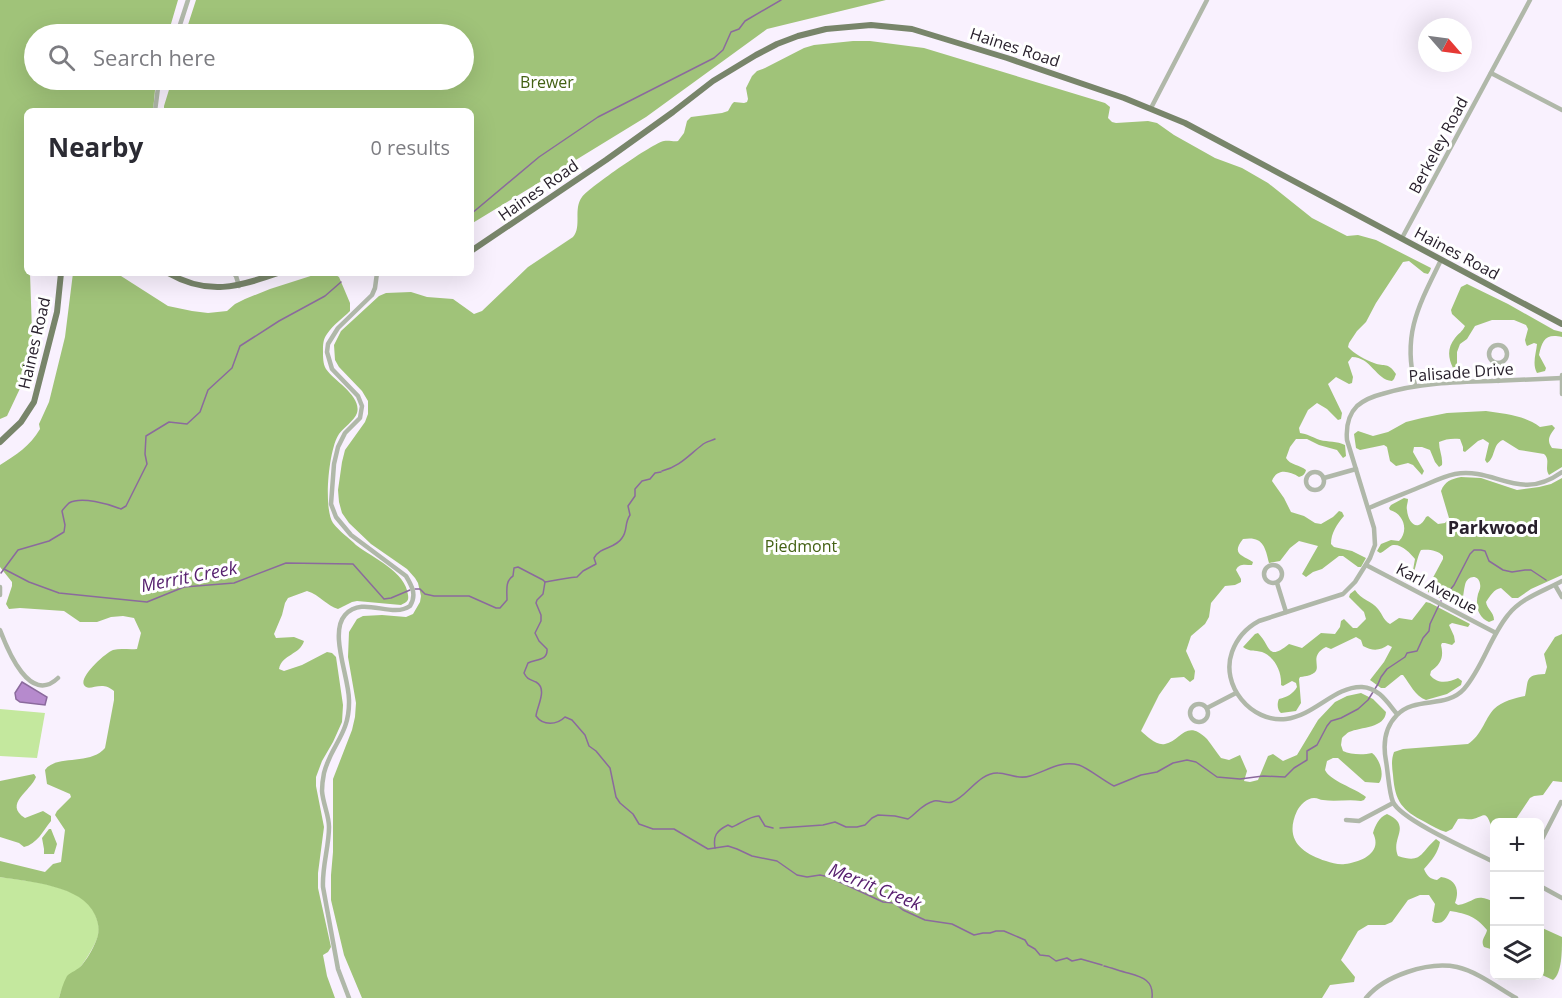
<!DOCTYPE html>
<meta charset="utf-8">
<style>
:root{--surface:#fff;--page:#f2f2f3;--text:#2b2b33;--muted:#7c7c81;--line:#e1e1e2}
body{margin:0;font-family:"Open Sans",sans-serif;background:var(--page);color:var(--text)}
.controls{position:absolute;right:18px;bottom:18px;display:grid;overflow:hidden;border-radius:9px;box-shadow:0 6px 24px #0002}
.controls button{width:54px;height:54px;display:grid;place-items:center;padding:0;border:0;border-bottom:2px solid var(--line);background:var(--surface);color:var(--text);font:30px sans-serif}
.compass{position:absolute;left:1418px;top:18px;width:54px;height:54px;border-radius:50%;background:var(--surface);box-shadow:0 6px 24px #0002;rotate:118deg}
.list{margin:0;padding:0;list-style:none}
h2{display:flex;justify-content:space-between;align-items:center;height:78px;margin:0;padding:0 24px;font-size:26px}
h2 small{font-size:20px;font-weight:400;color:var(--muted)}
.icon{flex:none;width:33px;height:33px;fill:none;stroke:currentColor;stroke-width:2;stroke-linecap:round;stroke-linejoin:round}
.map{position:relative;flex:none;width:1562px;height:998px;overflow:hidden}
.search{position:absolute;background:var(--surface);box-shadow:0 6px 24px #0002;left:24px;top:24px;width:450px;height:66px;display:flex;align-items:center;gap:15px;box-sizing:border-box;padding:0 21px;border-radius:33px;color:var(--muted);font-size:22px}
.panel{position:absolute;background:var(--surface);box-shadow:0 6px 24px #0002;left:24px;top:108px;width:450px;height:168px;border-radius:9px}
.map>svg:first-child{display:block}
</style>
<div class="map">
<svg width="1562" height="998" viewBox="0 0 1562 998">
<rect width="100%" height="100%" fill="#f9f1fe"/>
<!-- green -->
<g fill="#c4e89e">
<path d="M 0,709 L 45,713 L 37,758 L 0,756 Z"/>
<path d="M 0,877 C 28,881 83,885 95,914 C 99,924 101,931 96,941 C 93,948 87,958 82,965 C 72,978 64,980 59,998 L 0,998 Z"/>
</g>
<!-- forest -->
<g fill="#a0c379">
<path d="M 0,0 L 178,0 L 168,34 L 34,34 L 34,80 L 156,80 L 153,111 L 27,111 L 27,273 L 30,273 L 33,361 L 7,416 L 0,419 Z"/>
<path d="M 196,0 L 886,0 L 767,29 L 646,117 L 471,224 L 471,111 L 164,111 L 164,106 L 172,80 L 464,80 L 464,34 L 185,34 Z"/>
<path d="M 853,41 L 870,41 L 924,48 L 1105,103 L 1110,107 L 1108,118 L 1112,122 L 1116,123 L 1148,121 L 1157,123 L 1174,135 L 1215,158 L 1242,168 L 1268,183 L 1312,218 L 1347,236 L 1358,235 L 1376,240 L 1431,268 L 1430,271 L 1428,274 L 1424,273 L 1409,261 L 1403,262 L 1376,303 L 1366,322 L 1357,331 L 1349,343 L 1348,347 C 1354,354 1366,360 1374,363 C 1385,367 1388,362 1396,374 L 1394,379 L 1392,381 C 1376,380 1371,357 1352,357 L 1348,362 L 1353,377 L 1352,383 L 1349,384 L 1336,377 L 1328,384 L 1342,413 L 1341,419 L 1338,420 L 1327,409 L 1317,403 L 1308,410 L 1299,428 L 1300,433 C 1307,434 1312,437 1320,440 C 1328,442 1337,441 1345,445 L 1346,456 L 1343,458 L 1337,450 L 1319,445 L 1307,439 L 1296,439 L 1290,447 L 1286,458 C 1290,465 1300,465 1306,470 C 1305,474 1303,476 1299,477 C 1289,471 1277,468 1272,481 L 1284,498 L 1291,512 L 1304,516 L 1315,523 L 1321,524 L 1333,517 L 1339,511 L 1342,512 L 1344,516 C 1337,524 1331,533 1331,544 L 1334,547 L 1352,551 L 1366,558 L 1361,567 L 1358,567 L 1343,556 L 1339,556 L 1322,569 L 1313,572 L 1306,577 L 1302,574 L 1318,546 L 1299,541 L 1290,548 L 1280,561 L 1269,563 C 1265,545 1262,536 1243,539 C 1231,554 1242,555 1253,562 L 1252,565 C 1245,565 1239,563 1236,570 L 1241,579 L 1241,582 L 1235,585 L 1225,586 L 1211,603 L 1209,617 L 1205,624 L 1191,636 L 1186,651 L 1195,671 L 1194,679 L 1190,682 L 1184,677 L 1171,678 L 1159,695 L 1141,731 C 1147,736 1156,746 1165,744 C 1181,741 1186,718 1207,739 C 1212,745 1216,752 1221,758 L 1229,760 L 1240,755 L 1247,771 L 1244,781 L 1250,782 L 1258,780 L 1268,756 L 1273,754 L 1283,761 L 1297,755 L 1318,720 L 1335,702 L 1347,696 L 1361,693 L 1373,699 L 1386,712 C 1385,728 1361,727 1349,732 C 1347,733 1344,736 1342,738 L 1341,745 L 1343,751 C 1351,755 1364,755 1372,753 C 1380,759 1385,775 1379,783 L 1365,782 L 1338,758 L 1333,758 L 1327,761 L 1325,770 C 1330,781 1355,788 1366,797 L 1364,800 L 1361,801 C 1348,799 1336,802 1323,800 C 1320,800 1318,798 1314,798 C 1307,798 1300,805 1297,811 C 1284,839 1301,853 1326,861 C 1332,863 1339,865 1345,864 C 1361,862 1383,853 1373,833 C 1375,826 1379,817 1387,814 C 1413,826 1390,838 1398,856 C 1422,864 1420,853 1436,839 L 1440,842 C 1438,853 1432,860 1424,869 C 1427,876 1430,879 1437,880 L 1441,877 C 1456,879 1460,890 1455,903 L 1458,905 C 1476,902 1474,892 1494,902 L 1494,950 L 1484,947 C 1480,940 1486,936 1487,930 C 1475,916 1468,914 1450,911 C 1446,918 1444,924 1435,923 L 1432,921 L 1435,904 L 1429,895 L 1420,895 L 1408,900 L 1392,922 L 1385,925 L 1368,925 L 1358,931 L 1341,960 L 1355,977 L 1354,982 L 1330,985 L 1322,998 L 362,998 L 344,955 L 331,900 L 331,875 L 333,852 L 333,779 L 352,730 L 355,717 L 356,703 L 348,657 L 349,632 L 357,619 L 363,616 L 382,615 L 406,617 L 413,614 L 420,602 L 421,596 L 418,583 L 415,578 L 407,569 L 371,544 L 349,523 L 342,513 L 339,502 L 338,490 L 342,462 L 345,450 L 365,422 L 368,414 L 368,401 L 362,391 L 339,367 L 335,360 L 334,345 L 341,331 L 379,296 L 386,293 L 411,292 L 427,297 L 453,299 L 474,314 L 482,311 L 528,267 L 573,237 C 582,226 573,209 582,197 C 590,187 653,143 664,141 C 669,140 674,142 678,141 L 684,133 L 687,121 L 691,117 L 722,113 L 728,111 L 732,104 L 734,102 L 744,103 L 747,102 L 748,99 L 746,88 L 752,76 L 757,71 L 765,68 L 804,48 L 814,45 Z"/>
<path d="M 73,273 L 98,273 L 99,276 L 121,276 L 168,306 L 192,311 L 208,313 L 227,311 L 235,304 L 245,299 L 270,289 L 320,273 L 334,274 L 339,277 L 350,303 L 350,311 C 343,318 333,325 327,334 C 323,339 323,345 323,351 C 323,357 323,364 326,369 C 334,381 362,396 357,413 C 354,421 344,427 339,434 C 329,448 323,508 333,523 C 339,531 349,538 356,545 C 373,558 406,572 408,595 C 409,601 407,602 401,605 L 357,601 L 352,602 L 338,609 C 327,606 320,595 307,591 L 288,598 L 285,603 L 282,615 L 274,634 L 276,638 L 294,637 L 304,641 C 300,655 282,654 279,669 L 284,671 L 302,665 L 327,652 L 332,653 L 336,657 L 343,705 L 342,722 L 333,742 L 322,761 L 316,777 L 316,786 L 324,827 L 318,873 L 318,888 L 331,947 L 328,952 L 323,955 L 327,976 L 335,998 L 343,998 L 59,998 C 61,991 63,983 67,976 C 71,972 78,970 82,965 C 87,959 93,949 96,941 C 100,932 99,924 95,915 C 82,885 29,882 0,877 L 0,861 L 45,872 L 53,864 L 61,862 L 65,830 L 55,815 L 57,811 L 71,797 L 70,794 L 47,784 L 45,770 C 56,754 90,766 105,748 L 114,700 L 114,691 C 101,679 89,693 84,685 C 79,677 105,653 113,650 C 121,648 129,650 137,649 L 141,633 L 134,618 L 123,616 L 111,617 L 97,622 L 80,622 L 64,611 L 20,608 L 9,609 L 6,604 L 12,586 L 12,582 L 0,567 L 0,465 C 16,455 30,446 40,429 L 39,424 L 49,402 L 65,337 Z"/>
<path d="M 1467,284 L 1508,304 L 1554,330 L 1562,332 L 1562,337 C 1546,333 1542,340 1539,355 L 1546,368 L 1545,371 L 1537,373 C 1532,364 1536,354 1537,344 L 1534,343 L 1527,346 L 1526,344 L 1525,340 L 1528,329 L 1526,325 L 1514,320 L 1492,320 L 1475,326 L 1467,339 L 1460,344 L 1457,352 L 1457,366 L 1456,368 L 1453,368 C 1448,358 1447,348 1455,338 C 1459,333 1462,332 1465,326 L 1452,314 L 1451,310 L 1461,287 Z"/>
<path d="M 1486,411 C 1505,414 1524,415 1540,427 L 1552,425 L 1555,428 C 1550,435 1546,440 1552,448 L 1562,449 L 1562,467 L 1549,475 C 1544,468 1551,460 1544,454 L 1519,450 L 1503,440 C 1492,444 1496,458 1487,463 L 1485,460 L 1489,443 L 1483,439 L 1478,441 L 1465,452 L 1463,451 L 1463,447 L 1460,439 C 1453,438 1445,439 1439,442 C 1439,450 1443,457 1442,465 L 1439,467 L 1435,462 L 1430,450 L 1422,447 L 1414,447 L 1413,452 L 1424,471 L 1422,475 L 1413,465 L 1408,463 L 1396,466 L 1390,461 L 1387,447 L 1384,445 L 1360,450 L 1356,448 L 1354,434 L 1358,431 L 1373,436 L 1388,432 L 1406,422 L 1422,418 L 1447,413 Z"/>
<path d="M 1461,477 L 1481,478 L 1517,490 L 1539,487 L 1551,484 L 1562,478 L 1562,575 L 1531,589 L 1518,598 L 1512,598 L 1501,588 C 1494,589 1490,596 1486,602 C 1487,609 1494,612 1494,620 L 1489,622 C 1478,617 1475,606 1478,594 C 1479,591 1481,588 1480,584 C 1479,574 1467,575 1465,585 C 1463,593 1464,602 1457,607 L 1428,592 L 1429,585 L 1443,559 L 1443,556 C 1438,550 1428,549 1421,550 C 1415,561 1417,574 1406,582 L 1404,580 L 1413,570 L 1415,559 C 1410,553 1402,544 1393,545 C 1389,546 1384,552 1380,553 L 1377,551 L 1381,544 L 1391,540 L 1399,541 C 1409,531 1404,514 1390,510 L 1389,508 L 1391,505 L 1404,498 L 1408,499 C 1408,503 1406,506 1407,510 C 1408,523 1418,533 1426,517 L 1428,516 L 1438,524 L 1445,523 L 1449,518 L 1441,491 C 1445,481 1451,479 1461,477 Z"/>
<path d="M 1355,590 C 1361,600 1372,601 1378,609 C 1383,615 1383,620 1390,624 L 1399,618 L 1412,620 L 1426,602 L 1430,603 L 1470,624 L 1468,627 L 1452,623 L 1449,625 L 1454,636 L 1455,642 L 1452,645 L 1445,643 L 1442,643 L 1441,645 C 1444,657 1441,664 1431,671 L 1430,675 C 1438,685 1449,682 1458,678 L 1462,681 L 1461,685 L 1447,694 L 1426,700 C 1415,696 1410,684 1403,675 L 1401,675 L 1385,688 L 1381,688 L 1370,680 L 1384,662 L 1392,647 L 1388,645 C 1380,651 1372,651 1363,646 L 1361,640 L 1356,637 L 1331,649 L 1326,647 C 1303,659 1333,673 1300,677 L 1299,679 L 1301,703 L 1296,711 L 1281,713 C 1277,710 1277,703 1279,699 C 1287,697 1293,694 1297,687 L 1296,683 L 1292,681 L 1283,686 L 1281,685 C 1282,672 1275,657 1262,652 C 1255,650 1249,652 1243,647 L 1255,634 L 1258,633 C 1271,646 1267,662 1289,644 L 1302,648 L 1321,633 L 1335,634 L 1340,627 L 1341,621 L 1344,619 L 1353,628 L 1357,628 L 1366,619 L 1364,612 L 1349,597 L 1350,594 Z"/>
<path d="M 1562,634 L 1562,782 L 1553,781 L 1543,795 L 1534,796 L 1530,798 L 1514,822 L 1494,822 L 1494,847 L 1491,845 C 1493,838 1493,833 1491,826 C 1486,809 1483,817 1473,819 C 1469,820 1463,818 1458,819 L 1452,829 L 1446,832 C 1439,830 1432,826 1425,822 C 1402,810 1395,802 1393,775 C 1392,767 1391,760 1394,752 L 1403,749 L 1468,744 C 1482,735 1484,720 1494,709 C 1502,701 1515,698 1525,696 C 1529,680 1524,675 1545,674 L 1547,667 L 1544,654 L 1555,637 Z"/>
<path d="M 34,774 L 36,777 C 31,791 3,804 25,818 L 43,811 L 51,816 L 51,821 C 43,831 37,844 24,847 L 19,843 L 0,837 L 0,781 Z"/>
<path d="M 49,829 L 51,829 L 57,844 L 54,854 L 44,854 L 44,849 L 42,838 Z"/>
<path d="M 1540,927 L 1562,937 C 1562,951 1562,973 1553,980 L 1540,974 Z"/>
</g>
<!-- water -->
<path fill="#b68acd" stroke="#8b6a9d" stroke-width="1.5" d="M 22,682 L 47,697 L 45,705 L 20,702 L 16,699 L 15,693 Z"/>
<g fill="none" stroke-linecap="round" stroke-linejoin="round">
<!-- stream -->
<g stroke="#8b6a9d" stroke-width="1.5">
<path d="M 471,214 L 539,157 L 598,117 L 714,58 L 723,50 L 731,32 L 739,29 L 745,21 L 781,0"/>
<path d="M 662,471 C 679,467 689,455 702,445 C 705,442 711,441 715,439"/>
<path d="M 4,569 L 29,582 L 59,593 L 147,602 L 184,587 L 234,583 L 286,563 L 353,564 L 384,599 L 391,598 L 410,590"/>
<path d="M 1,573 L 18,550 L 49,541 L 64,532 L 65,525 L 62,511 C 63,509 68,504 69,503 C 81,496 109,504 121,509 L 126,506 L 147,464 L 145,454 L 146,436 L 169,422 L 187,424 L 200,412 L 208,390 L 232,368 L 240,346 L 279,321 L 325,296 L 341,282"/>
<path d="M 545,582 C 556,580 566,578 577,577 L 583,571 L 596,564 L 594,558 C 601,546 615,549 622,538 C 628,530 624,524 630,515 L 628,506 L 635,496 L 635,489 L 642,481 L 650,479 L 655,473 L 661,472"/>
<path d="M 415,589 L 420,589 L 425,594 L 434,596 L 469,596 L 496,608 L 500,608 L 507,600 C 507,591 505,581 513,576 L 514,568 L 518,567 L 543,580 L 545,582 L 543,594 L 537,600 L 536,603 L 541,615 L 541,621 L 535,633 L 539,641 L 547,649 C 548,661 536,659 528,663 L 524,673 C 527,679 529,679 536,682 C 548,689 537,706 536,716 C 543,726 557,725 565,717 L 572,720 L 585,735 L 589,746 L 596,751 L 610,768 L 616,797 L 620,803 L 633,814 L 639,824 L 653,829 L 674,829 L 708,849 L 728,846 L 737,849 L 752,856 L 777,861 L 797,875 L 807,877 L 820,875 L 829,877 L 883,902 L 894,903 L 903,910 L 925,920 L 952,924 L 974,935 L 983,933 L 990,933 L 996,931 L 1004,931 L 1025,940 L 1028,945 L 1035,949 L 1040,955 L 1049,956 L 1056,961 L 1067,958 L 1072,961 L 1081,959 L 1102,965"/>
<path d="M 1441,601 L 1454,585 L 1470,554 L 1474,550 L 1481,550 L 1485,551 L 1489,561 L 1503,570 L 1512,572 L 1525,570 L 1531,570 L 1546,580"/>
<path d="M 780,828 L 823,825 L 835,822 L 846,827 L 857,827 L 865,825 L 872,818 L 878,815 L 895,816 L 908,819 C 917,813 922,804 934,801 C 940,800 947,804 952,802 C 966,798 979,772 998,773 C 1008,773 1018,780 1030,776 C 1047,771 1060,760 1079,765 C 1088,768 1104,781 1114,786 L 1141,775 L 1157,772 L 1173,763 L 1187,760 L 1196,762 L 1217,777 L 1240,779 L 1263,776 L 1285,777 L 1294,768 L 1307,760 L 1307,751 L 1317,745 L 1327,726 L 1331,721 L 1341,718 L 1358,709 L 1368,700 L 1378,684 L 1381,677 L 1387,669 L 1405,657 L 1407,653 L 1417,651 L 1423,638 L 1429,631 L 1430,624 L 1439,605"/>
<path d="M 715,848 C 713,836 716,831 728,825 L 732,827 C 740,824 752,815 759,816 L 765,826 L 773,828"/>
<path d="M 1104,966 C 1112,968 1120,971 1128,973 C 1142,977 1154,980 1152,998"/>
</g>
<!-- minor -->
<g stroke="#b0b8a9" stroke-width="4.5">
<path d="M 177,34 L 188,0"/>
<path d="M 1491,73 L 1562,110"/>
<path d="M 1151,108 L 1207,0"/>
<path d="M 155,111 L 159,80"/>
<path d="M 1402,238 L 1530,0"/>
<path d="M 233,273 L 236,276 L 239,286"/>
<circle cx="1498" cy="354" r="9"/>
<path d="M 1498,363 L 1498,381"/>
<path d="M 1562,375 L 1562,394"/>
<path d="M 1415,385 C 1402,334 1419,305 1441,260"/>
<circle cx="1315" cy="481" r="9"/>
<path d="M 1324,478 L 1356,469"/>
<path d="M 1369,508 C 1387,500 1406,493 1425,485 C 1434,481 1445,476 1455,474 C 1496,467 1519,503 1562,472"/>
<circle cx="1273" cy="574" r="9"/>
<path d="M 1366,565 L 1496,633"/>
<path d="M 1277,583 L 1286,612"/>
<path d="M 1555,585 L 1562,597"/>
<path d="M 0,587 L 0,595"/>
<path d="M 0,630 C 8,651 30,705 58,678"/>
<circle cx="1199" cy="713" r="9"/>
<path d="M 1207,708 L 1236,693"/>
<path d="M 1397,714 C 1387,702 1379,688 1362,687 C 1335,686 1314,716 1286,719 C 1251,723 1220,685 1232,652 C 1237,638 1246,628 1259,621 L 1343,594 L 1355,582 L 1370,558 L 1375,545 L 1374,528 L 1347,440 C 1346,428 1348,415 1357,406 C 1364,400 1374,396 1382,394 C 1418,383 1454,382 1492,381 C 1515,380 1538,379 1562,378"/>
<path d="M 1346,820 L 1359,821 L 1393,803"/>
<path d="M 1540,843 L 1561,802"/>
<path d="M 1494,862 C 1474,852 1401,820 1393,802 C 1389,793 1388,772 1386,761 C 1383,745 1384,728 1397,715 C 1415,696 1446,709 1464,689 C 1483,667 1490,637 1508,615 C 1521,598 1544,591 1562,581"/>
<path d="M 1540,886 L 1562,898"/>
<path d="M 349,998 L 338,969 L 323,887 C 322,866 329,847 329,827 C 329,815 323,804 322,791 C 322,786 323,778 324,773 C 331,745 350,734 349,700 C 349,677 329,633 345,615 C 363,595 391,619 410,606 C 417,595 412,586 406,576 L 351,535 L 336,517 L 331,504 L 334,464 L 338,447 L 345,433 L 360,418 L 362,406 L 358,396 L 332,369 L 327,352 L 328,344 L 338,328 L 372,295 L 375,288 L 377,273"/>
<path d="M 1366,998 C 1384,976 1428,961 1457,967 C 1478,972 1497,987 1516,998"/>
</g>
<!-- major -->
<g stroke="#78856a" stroke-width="6">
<path d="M 471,251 L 606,160 L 673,112 L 713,81 L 756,55 L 777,44 L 798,36 L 826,29 L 871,25 L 912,29 L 1007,58 L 1124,98 L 1185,123 L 1562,324"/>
<path d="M 168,273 C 208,296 238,287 278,273"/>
<path d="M 0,442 L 21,422 L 34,402 L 57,312 L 61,273"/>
</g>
</g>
<g text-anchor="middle" stroke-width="6" stroke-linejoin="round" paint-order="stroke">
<!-- street labels -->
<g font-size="16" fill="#28202c" stroke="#fff">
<text transform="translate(1015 47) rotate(18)" y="6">Haines Road</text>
<text transform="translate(1438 145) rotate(-62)" y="6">Berkeley Road</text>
<text transform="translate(538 190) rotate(-35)" y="6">Haines Road</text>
<text transform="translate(1457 253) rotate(28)" y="6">Haines Road</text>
<text transform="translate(34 343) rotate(-77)" y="6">Haines Road</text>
<text transform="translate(1461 372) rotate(-4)" y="6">Palisade Drive</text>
<text transform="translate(1437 588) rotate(28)" y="6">Karl Avenue</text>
</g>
<!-- park labels -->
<g font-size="16" fill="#436114" stroke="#fff">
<text x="547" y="88">Brewer</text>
<text x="801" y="552">Piedmont</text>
</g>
<!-- neighbourhood labels -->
<g font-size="18" font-weight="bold" fill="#28202c" stroke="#fff">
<text x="1493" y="534">Parkwood</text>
</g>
<!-- water labels -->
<g font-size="18" font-style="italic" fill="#57206f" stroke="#fff">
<text transform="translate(189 577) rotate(-11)" y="6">Merrit Creek</text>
<text transform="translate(875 887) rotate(22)" y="6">Merrit Creek</text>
</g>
</g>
</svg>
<div class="controls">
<button>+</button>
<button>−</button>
<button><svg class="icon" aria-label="layers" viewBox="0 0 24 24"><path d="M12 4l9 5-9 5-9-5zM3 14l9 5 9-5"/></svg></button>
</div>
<svg class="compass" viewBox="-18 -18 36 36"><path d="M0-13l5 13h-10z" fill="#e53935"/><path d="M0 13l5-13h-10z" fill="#7c7c81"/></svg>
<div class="search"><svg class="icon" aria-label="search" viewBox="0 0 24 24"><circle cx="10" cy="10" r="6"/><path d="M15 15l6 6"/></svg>Search here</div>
<section class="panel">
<h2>Nearby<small>0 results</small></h2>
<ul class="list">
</ul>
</section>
</div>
